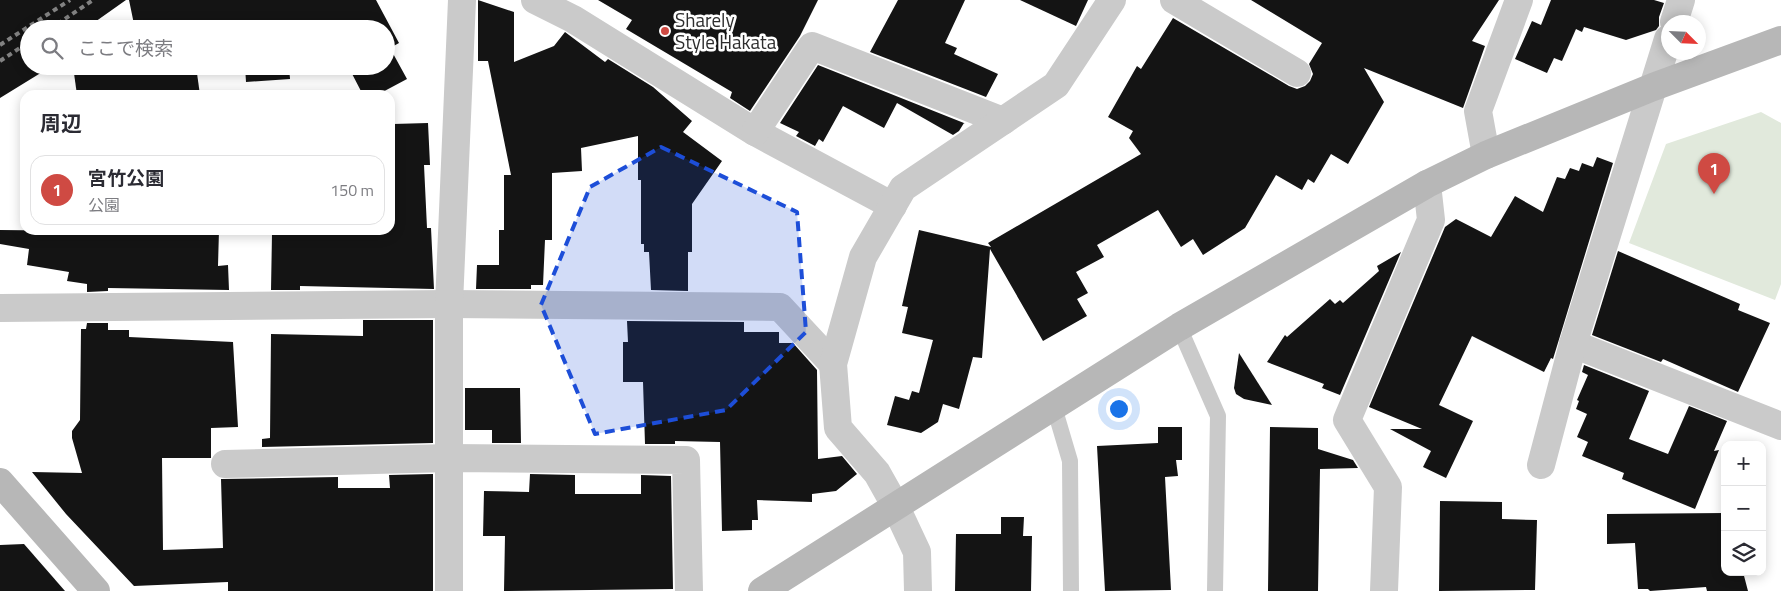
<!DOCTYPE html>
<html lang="ja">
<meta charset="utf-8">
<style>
:root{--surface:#fff;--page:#f7f7f7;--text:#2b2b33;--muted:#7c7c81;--line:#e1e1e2;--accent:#cf4a43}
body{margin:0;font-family:"Titillium Web","Noto Sans JP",sans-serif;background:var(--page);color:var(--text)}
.controls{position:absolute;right:15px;bottom:15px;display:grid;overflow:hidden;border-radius:10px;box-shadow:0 2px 12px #0003}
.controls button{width:45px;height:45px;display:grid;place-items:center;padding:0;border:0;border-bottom:1px solid var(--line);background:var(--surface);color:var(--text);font:25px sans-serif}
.compass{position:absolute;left:1661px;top:15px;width:45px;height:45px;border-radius:50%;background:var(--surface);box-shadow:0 2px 12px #0003;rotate:114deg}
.you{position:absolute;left:1118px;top:408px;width:18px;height:18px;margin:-12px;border:4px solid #fff;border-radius:50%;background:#1a73e8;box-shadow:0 0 0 8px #1a73e833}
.badge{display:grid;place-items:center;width:32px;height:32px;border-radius:50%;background:var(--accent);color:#fff;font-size:16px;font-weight:700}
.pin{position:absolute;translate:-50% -41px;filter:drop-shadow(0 1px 2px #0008)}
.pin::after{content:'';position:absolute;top:26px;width:18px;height:15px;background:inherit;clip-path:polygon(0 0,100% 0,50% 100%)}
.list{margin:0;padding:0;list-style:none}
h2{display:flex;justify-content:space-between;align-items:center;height:65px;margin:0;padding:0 20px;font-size:21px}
h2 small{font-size:16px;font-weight:400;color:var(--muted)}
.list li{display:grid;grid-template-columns:32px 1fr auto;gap:15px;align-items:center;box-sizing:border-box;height:70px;margin:0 10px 10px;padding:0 10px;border:1px solid var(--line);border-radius:15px}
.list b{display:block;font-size:19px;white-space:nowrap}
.list p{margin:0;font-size:16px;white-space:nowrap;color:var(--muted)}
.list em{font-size:16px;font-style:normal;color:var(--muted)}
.icon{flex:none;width:28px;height:28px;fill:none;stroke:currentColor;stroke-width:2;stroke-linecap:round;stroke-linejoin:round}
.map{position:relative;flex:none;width:1781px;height:591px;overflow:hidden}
.search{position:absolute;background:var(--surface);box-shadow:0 2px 12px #0003;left:20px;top:20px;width:375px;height:55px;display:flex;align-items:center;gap:12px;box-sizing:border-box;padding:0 18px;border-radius:28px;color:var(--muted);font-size:19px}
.panel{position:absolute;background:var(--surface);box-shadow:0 2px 12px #0003;left:20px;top:90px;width:375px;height:145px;border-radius:15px}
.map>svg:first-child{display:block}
</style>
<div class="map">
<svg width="1781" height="591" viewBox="0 0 1781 591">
<rect width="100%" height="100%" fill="#fff"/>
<!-- green -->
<path fill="#e1e9dc" d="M 1761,112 L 1781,123 L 1781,284 L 1775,300 L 1629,243 L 1666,144 Z"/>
<!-- building -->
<g fill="#141414">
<path d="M 0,0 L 126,0 L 85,29 L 29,29 L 29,66 L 52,66 L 0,98 Z"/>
<path d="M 129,0 L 376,0 L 399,43 L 390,48 L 407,79 L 377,95 L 363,95 L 348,66 L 386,66 L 386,29 L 135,29 Z"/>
<path d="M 478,0 L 514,12 L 514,62 L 554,46 L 565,32 L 605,62 L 608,59 L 653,87 L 692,121 L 683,132 L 722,161 L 692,204 L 692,252 L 688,252 L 688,291 L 651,290 L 649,252 L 644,252 L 644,244 L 641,244 L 641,180 L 638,180 L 638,136 L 581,148 L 582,171 L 552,173 L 552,240 L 545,240 L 543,285 L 531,285 L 531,289 L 476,289 L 477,265 L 499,265 L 499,230 L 504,230 L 504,175 L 511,175 L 488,61 L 478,61 Z"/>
<path d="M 598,0 L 818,0 L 800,36 L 750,111 L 730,98 L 732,92 L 626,29 L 632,20 Z"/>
<path d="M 898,0 L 965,0 L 945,43 L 957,48 L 954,54 L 998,74 L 986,97 L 870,52 Z"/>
<path d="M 1020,0 L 1088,0 L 1076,26 Z"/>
<path d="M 1251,0 L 1499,0 L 1472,41 L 1485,46 L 1463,108 L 1364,68 L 1384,102 L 1348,164 L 1331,154 L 1314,183 L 1308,179 L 1302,190 L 1276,175 L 1245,228 L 1203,255 L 1193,239 L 1181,247 L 1158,210 L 1097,245 L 1104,257 L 1076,272 L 1088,293 L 1077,299 L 1087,316 L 1043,341 L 990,249 L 982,358 L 973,357 L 959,409 L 943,404 L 938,422 L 921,433 L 887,425 L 895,396 L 909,400 L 912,391 L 919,393 L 933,340 L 902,333 L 908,307 L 902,306 L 919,230 L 991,247 L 988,243 L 1141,154 L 1129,138 L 1133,131 L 1108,117 L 1137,66 L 1141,69 L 1173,18 L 1289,86 L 1297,89 L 1305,86 L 1310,81 L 1313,74 L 1309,64 L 1322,43 Z"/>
<path d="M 1551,0 L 1654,0 L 1664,3 L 1659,17 L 1659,26 L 1656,30 L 1626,40 L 1584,27 L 1582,32 L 1576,29 L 1562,61 L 1554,58 L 1547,73 L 1515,59 L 1532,21 L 1541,25 Z"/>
<path d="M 818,65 L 969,125 L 964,123 L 959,131 L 953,135 L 897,103 L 884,128 L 843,106 L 823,142 L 819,139 L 815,146 L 796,136 L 799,132 L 780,123 Z"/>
<path d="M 73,66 L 196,66 L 200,95 L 77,95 Z"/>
<path d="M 245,66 L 289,66 L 290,79 L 246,82 Z"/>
<path d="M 428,123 L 430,165 L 424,165 L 427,228 L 431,228 L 434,289 L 300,286 L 300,290 L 271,290 L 272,234 L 328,234 L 328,230 L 390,230 L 390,139 L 394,139 L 393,124 Z"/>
<path d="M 1597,157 L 1613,163 L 1553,359 L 1551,358 L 1544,372 L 1472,336 L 1439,405 L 1473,421 L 1446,478 L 1423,467 L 1431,451 L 1390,429 L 1422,429 L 1369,407 L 1445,227 L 1456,219 L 1491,237 L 1515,196 L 1543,212 L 1557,177 L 1565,179 L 1570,168 L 1579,171 L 1582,163 L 1593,167 Z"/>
<path d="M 0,230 L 184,232 L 184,230 L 219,230 L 218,266 L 228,265 L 229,290 L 108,288 L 108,291 L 87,292 L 87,284 L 67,281 L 69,272 L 27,265 L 29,249 L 0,244 Z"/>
<path d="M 1618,251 L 1740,304 L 1738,310 L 1770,323 L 1738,392 L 1663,359 L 1661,362 L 1592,335 Z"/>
<path d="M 1401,252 L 1340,395 L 1322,388 L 1324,384 L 1267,362 L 1285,335 L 1287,337 L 1330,299 L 1335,304 L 1340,300 L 1343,303 L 1379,271 L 1377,266 Z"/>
<path d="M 363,320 L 433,320 L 433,443 L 262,447 L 262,439 L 270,438 L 271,334 L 363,336 Z"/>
<path d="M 627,321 L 744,322 L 744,332 L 779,332 L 779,343 L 793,343 L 817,370 L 818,459 L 842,456 L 857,474 L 836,491 L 812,494 L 812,502 L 757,500 L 758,520 L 752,520 L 752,530 L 722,531 L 720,442 L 675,441 L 675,444 L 645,444 L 643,382 L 623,382 L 623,342 L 628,342 Z"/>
<path d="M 87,323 L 108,323 L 108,330 L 129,330 L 129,337 L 233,342 L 238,427 L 211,428 L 211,458 L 162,458 L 163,550 L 223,548 L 221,479 L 338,477 L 338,488 L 390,488 L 389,475 L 433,474 L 433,591 L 228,591 L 228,582 L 134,586 L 66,514 L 32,472 L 82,473 L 72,438 L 72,431 L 80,420 L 81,329 L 86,329 Z"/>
<path d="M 1239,353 L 1272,405 L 1244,399 L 1236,394 L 1234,388 Z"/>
<path d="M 1584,365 L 1649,391 L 1629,439 L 1668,454 L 1689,406 L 1727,421 L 1714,451 L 1719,450 L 1695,509 L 1622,479 L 1624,473 L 1582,456 L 1588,442 L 1577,437 L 1587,414 L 1576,409 L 1579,401 L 1577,400 L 1588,375 L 1582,372 Z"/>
<path d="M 465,388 L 520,388 L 521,443 L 492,443 L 492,430 L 465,430 Z"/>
<path d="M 1158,427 L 1182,427 L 1182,460 L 1176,460 L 1178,476 L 1165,477 L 1171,590 L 1105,591 L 1097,446 L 1158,443 Z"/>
<path d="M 1270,427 L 1318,428 L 1318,449 L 1353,460 L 1358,468 L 1320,469 L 1318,591 L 1268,591 Z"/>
<path d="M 530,474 L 575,475 L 575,494 L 641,494 L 641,475 L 671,476 L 673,589 L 504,591 L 505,536 L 483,536 L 484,491 L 529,492 Z"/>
<path d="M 1440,501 L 1502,502 L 1502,519 L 1537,520 L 1535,590 L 1439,591 Z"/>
<path d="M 1725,513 L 1725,572 L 1743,572 L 1748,591 L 1707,591 L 1706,587 L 1650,591 L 1648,589 L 1638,589 L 1635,543 L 1607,544 L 1607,514 Z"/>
<path d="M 1001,517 L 1024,517 L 1023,536 L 1032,536 L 1031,591 L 955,591 L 956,534 L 1001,534 Z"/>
<path d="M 24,544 L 65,591 L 0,591 L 0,545 Z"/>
</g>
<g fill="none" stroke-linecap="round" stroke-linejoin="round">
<!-- lane -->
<g stroke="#cacaca" stroke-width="16">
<path d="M 1179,327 L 1218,416 L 1215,591"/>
<path d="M 1054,407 L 1070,461 L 1071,591"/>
</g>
<!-- street -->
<g stroke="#cacaca" stroke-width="28">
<path d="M 535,0 L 573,19 L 755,132 L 893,206"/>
<path d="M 1174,0 L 1297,73"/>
<path d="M 1674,22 L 1681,0"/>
<path d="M 755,132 L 812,46 L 1003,121"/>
<path d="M 1486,155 L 1478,111 L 1519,0"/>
<path d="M 0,308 L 449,304 L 780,307 L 833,364"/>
<path d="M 1573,344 L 1781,426"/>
<path d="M 225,464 L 449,458 L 686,460 L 689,591"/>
<path d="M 1541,465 L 1573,344 L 1668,39"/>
<path d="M 449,591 L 449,304 L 462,0"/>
<path d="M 918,591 L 917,552 L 895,505 L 877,473 L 838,428 L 833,364 L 863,257 L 903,188 L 1056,85 L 1112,0"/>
<path d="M 1384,591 L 1388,487 L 1347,420 L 1431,220 L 1427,184"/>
</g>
<!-- secondary -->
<g stroke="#b7b7b7" stroke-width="28">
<path d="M 0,482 L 96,591"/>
<path d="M 762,591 L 1179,327 L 1427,184 L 1486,155 L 1653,87 L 1781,40"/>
</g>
<!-- rail -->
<g stroke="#828282" stroke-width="4" stroke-dasharray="5 4" stroke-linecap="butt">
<path d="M 50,29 L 93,0"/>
<path d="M 0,45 L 70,0"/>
<path d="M 0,61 L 29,42"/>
</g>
</g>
<!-- marked area -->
<path fill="#1d4ed8" fill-opacity="0.2" stroke="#1d4ed8" stroke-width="4" stroke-dasharray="10 6" stroke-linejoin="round" d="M 661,147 L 797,212 L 806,332 L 726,410 L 595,434 L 541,305 L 590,187 Z"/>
<!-- markers -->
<circle fill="#cf4a43" stroke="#fff" stroke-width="2" cx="665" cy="31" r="5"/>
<g text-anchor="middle" stroke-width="5" stroke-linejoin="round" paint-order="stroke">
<!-- poi labels -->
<g font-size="19" fill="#2d2d2d" stroke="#fff" text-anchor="start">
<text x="675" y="27">Sharely<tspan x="675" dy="22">Style Hakata</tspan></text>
</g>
</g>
</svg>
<div class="controls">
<button>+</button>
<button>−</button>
<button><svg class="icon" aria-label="layers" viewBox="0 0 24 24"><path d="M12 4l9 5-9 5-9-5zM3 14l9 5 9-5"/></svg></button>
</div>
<svg class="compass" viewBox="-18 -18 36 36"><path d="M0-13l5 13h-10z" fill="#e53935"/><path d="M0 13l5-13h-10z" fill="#7c7c81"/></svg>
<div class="you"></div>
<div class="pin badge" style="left:1714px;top:194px">1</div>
<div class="search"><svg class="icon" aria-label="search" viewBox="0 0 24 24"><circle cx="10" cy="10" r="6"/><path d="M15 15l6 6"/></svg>ここで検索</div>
<section class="panel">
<h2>周辺<small></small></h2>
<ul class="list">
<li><span class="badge">1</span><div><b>宮竹公園</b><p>公園</p></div><em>150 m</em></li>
</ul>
</section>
</div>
